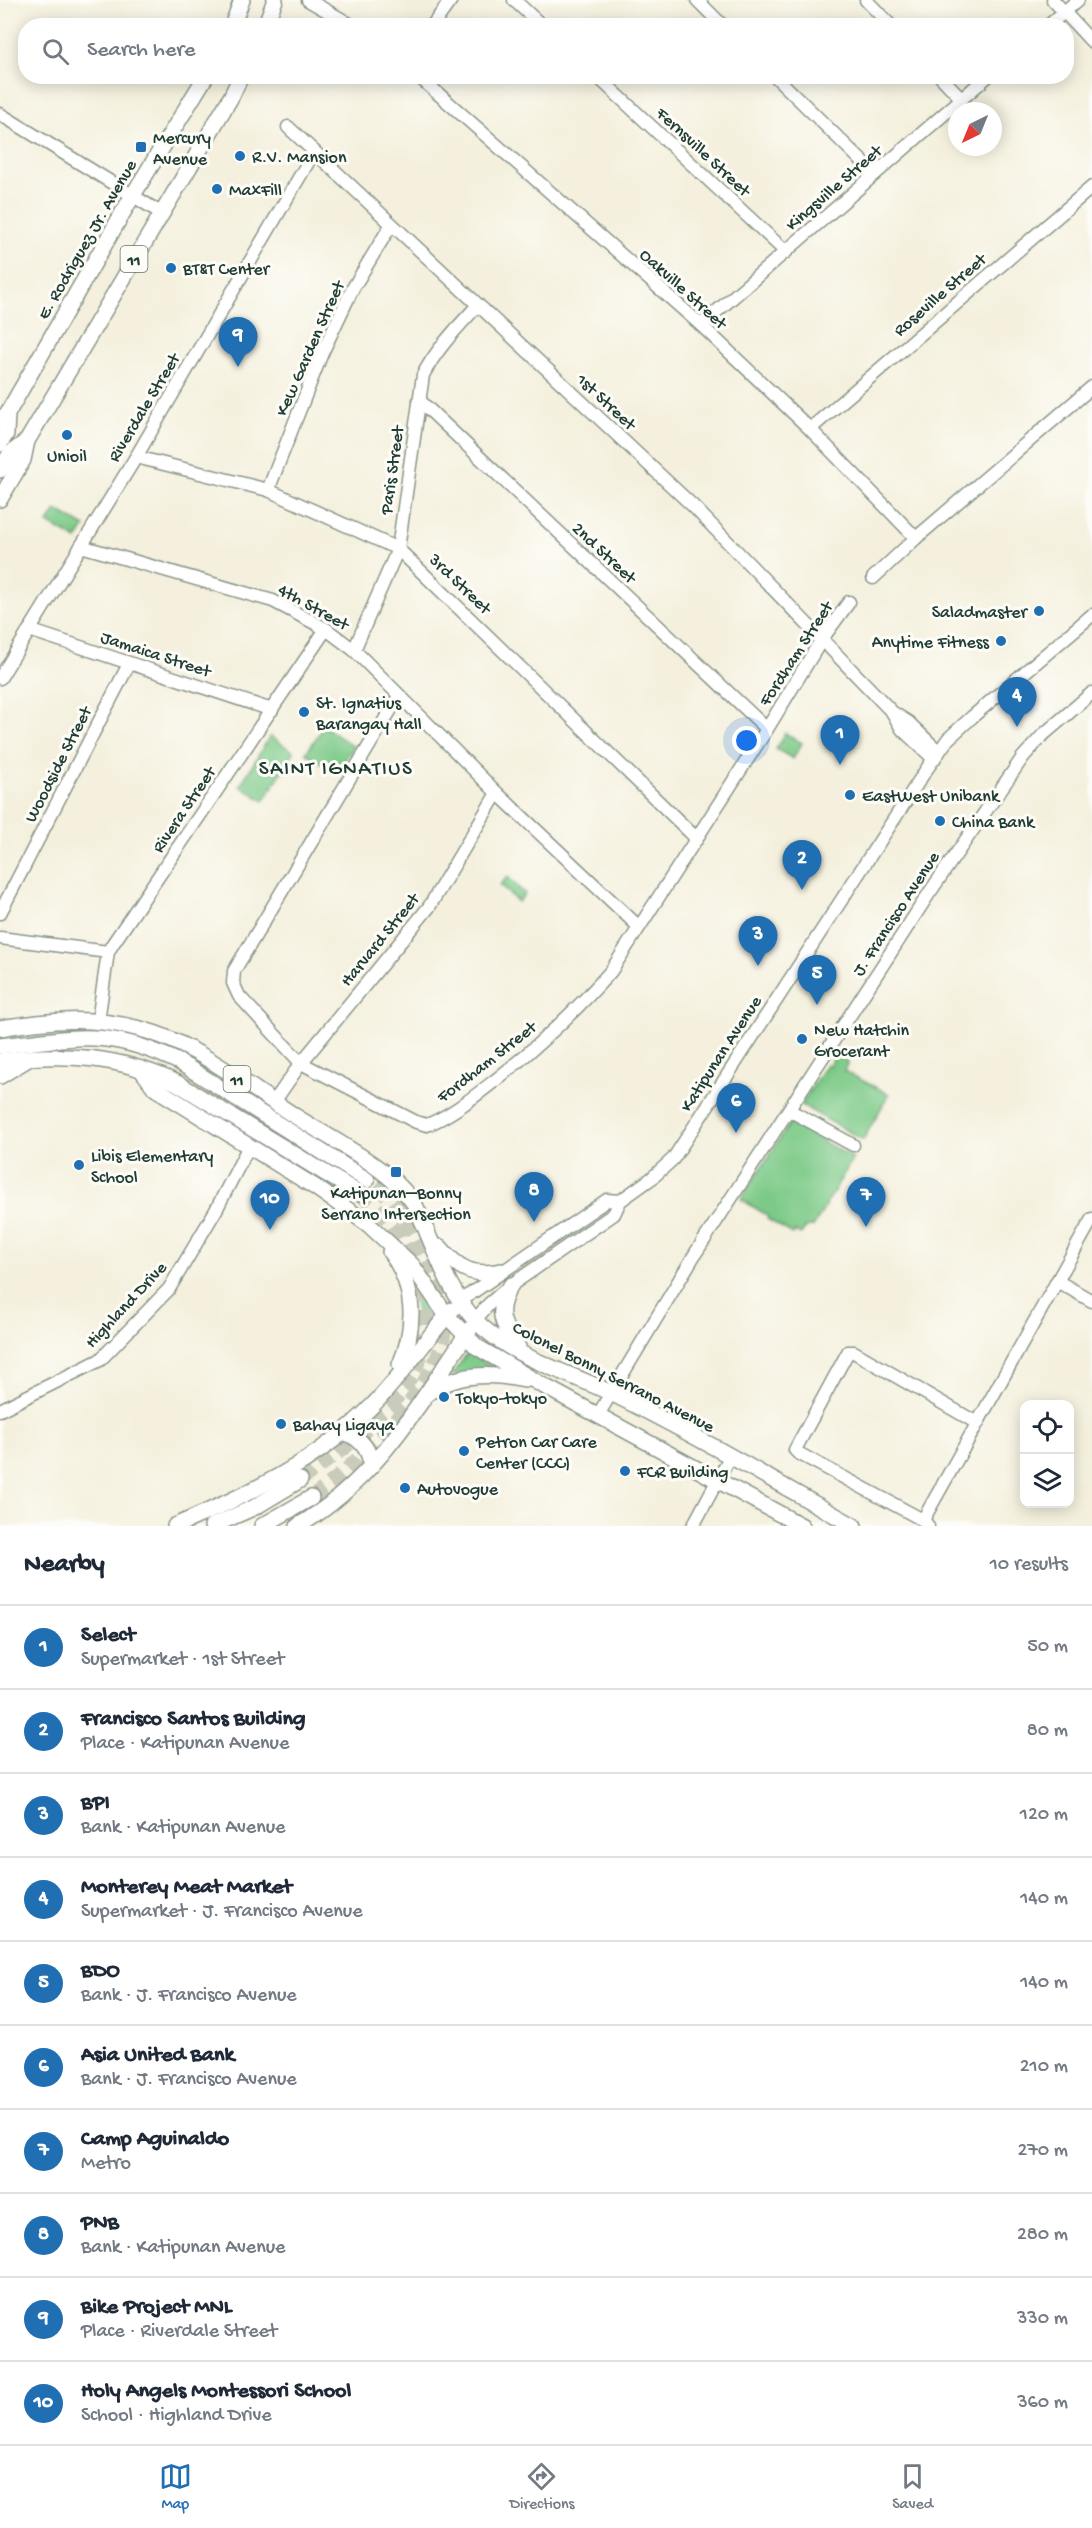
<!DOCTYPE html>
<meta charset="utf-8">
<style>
:root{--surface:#fff;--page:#f2f2f3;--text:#1f2937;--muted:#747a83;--line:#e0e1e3;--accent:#1f6fb2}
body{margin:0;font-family:"Gochi Hand",sans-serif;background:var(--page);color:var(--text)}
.controls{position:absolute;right:18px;bottom:18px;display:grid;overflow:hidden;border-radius:12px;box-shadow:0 3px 15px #0003}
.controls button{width:54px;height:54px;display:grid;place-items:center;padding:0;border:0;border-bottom:2px solid var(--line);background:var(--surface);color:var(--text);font:30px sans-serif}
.compass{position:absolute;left:948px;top:102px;width:54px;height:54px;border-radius:50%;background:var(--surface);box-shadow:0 3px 15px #0003;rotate:223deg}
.you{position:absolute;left:747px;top:741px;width:21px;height:21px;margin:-15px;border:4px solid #fff;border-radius:50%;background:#1a73e8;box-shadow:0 0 0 9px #1a73e833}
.badge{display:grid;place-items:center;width:39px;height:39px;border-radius:50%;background:var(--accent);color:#fff;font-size:20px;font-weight:700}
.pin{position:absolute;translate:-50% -50px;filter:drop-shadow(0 2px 3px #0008)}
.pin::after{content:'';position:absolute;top:32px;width:21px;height:18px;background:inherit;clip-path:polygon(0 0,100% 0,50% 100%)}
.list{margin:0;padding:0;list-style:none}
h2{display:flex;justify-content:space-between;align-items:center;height:78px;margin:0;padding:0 24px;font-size:26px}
h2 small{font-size:20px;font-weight:400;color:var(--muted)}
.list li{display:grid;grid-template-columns:39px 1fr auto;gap:18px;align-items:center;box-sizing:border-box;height:84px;padding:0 24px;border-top:2px solid var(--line)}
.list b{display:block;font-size:22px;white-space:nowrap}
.list p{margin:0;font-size:20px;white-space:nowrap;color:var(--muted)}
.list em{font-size:20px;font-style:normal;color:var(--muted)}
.icon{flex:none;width:33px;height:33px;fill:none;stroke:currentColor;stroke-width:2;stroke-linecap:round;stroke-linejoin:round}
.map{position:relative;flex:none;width:1092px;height:1526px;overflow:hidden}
.search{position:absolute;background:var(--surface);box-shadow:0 3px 15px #0003;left:18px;right:18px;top:18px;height:66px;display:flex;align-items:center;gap:15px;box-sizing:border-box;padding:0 21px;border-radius:24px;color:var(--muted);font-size:22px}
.sheet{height:918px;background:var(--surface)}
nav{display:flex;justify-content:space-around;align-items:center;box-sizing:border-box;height:84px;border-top:2px solid var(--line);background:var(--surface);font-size:16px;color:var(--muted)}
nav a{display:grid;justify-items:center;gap:3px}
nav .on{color:var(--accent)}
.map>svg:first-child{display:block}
</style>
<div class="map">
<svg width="1092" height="1526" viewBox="0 0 1092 1526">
<rect width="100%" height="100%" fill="#fdfcf7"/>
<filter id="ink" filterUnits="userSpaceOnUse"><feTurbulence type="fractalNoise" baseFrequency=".0167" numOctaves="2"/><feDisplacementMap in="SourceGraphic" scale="12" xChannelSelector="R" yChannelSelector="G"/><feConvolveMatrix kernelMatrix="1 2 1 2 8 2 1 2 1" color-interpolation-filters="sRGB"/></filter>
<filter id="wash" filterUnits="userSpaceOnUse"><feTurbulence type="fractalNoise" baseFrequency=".008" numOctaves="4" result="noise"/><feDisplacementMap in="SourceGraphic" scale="24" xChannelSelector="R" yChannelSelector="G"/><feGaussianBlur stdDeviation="1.35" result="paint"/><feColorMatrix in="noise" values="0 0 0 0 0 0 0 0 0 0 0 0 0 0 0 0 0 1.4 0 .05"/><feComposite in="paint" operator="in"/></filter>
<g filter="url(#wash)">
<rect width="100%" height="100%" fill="#f4f0dd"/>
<!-- green -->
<g fill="#7dca88" stroke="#4e845e" stroke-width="1.5">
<path d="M 56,510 L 85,527 L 77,540 L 48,523 Z"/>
<path d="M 324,726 L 354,747 L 336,773 L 306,753 Z"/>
<path d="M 785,733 L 802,743 L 793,759 L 776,749 Z"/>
<path d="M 270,736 L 294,752 L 264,801 L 240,786 Z"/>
<path d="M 508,877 L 525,894 L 518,902 L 500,885 Z"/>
<path d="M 836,1054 L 848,1062 L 844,1071 L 889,1094 L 863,1140 L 801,1105 L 826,1064 L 829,1066 Z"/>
<path d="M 790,1123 L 853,1158 L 814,1226 L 805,1228 L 801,1234 L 795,1231 L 793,1234 L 767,1219 L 768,1216 L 741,1199 Z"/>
<path d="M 412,1281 L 432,1305 L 418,1320 Z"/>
<path d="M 468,1352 L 498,1370 L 452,1375 Z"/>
</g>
</g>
<g filter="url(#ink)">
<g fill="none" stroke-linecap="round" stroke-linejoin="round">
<!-- major-tunnel -->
<g stroke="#c9ccbb" stroke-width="15" stroke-dasharray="15 8" stroke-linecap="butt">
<path d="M 300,1480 C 372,1429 458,1368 415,1268 C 402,1236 386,1213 358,1193"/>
<path d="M 311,1498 C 354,1468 433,1392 443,1339 C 448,1310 434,1276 422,1251 C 405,1216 400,1203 367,1180"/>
</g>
<!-- minor casing -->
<g stroke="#8a9688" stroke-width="15">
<g id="minor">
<path d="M 308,0 L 353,26"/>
<path d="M 514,0 L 542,26"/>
<path d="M 697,0 L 723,26"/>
<path d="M 866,0 L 891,26"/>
<path d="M 1053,0 L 1092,42"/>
<path d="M 432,26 L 451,0"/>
<path d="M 1048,26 L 1078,0"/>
<path d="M 418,76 L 701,325 L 810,429 L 916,538"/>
<path d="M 597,76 L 786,252"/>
<path d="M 775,76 L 875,174"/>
<path d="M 940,76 L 962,99"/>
<path d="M 0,114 L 161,213"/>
<path d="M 288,127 L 693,506 L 892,712 L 908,722 L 939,752"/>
<path d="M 701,325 L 988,76"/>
<path d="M 419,400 L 767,729"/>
<path d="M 810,429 L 1092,187"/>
<path d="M 136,457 L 268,490 L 398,549 L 697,839"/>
<path d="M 268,490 L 322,353 L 353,288 L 391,225"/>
<path d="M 81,546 L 273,601 L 326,629 L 354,650 L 497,793 L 639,927"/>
<path d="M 873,578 L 916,538 L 1092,387"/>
<path d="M 29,630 L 272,710"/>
<path d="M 354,650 L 398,549 L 423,375 C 437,348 457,328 478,305"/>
<path d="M 0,678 L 136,457 L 314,152"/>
<path d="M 399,696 L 234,971 L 233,983 L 239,996 L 301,1063 L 416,1122 L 427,1125 C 452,1115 475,1096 497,1079 C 538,1046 576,1011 611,971 L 767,729 L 822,639 L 849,602"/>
<path d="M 894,715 L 902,729 L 934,759"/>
<path d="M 0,913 L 129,664"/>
<path d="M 0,938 L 108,952"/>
<path d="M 98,1021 L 108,952 L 112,945 L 326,629"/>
<path d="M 276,1099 L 301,1063 L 429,907 L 497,793"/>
<path d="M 789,1110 L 853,1145"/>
<path d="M 1057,1281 L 1092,1301"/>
<path d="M 460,1301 L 607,1200 L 620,1201"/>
<path d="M 475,1320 L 489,1304 L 511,1285 L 614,1214 L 620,1201 L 652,1178 L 673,1159 L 926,770 L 948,739 L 972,717 L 1092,615"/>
<path d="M 0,1410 L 100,1360 L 169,1289 L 216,1210 L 249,1146"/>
<path d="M 598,1415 L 695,1254 L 930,892 L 1023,757 L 1043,735 L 1092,693"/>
<path d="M 923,1520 L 1092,1219"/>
<path d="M 693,1526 L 730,1457"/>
<path d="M 928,1526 L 923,1520 L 798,1453 L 795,1450 L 797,1446 L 848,1352 L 854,1352 L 977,1423"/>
</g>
</g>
<!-- major casing -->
<g stroke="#8a9688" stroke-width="18">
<g id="major">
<path d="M 232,26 L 242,0"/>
<path d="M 265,26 L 275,0"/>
<path d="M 0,420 L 7,414 L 133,195 L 206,76"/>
<path d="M 0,444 L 6,434 L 7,414"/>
<path d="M 0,470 L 10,454 L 27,441"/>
<path d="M 0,499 L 23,460 L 27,441 L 231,97 L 241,76"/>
<path d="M 0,1028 C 50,1020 90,1016 140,1029 C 193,1042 249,1087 295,1116 C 332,1140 391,1168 415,1205 C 434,1244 446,1290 476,1321 C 512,1358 566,1371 611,1393 C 694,1434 774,1481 854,1526"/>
<path d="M 0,1046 C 76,1038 106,1027 179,1062 L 367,1180"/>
<path d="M 0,1061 C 62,1052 120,1056 177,1083 L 358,1193"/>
<path d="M 141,1069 L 155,1088 L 315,1187 L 368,1224 L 412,1265 L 447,1316 L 477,1347 L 542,1385 L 802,1526"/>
<path d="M 0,1076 L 28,1059"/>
<path d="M 440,1247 C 458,1269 473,1277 501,1271"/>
<path d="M 390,1252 C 416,1286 416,1327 400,1365"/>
<path d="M 511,1285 C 495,1310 501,1325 518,1347"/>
<path d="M 430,1392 C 458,1372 493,1373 525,1380"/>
<path d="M 344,1432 C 360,1438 370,1449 371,1466"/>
<path d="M 175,1526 C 249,1494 316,1463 373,1405 C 402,1375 425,1340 452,1310"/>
<path d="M 212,1526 L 255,1507 L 300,1480"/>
<path d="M 262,1526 L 311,1498"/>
<path d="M 298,1526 C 377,1480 420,1402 470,1329"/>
</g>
</g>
<!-- minor -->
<use href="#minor" stroke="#fff" stroke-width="12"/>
<!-- major -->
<use href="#major" stroke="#fff" stroke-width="15"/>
</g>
</g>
<!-- markers -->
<g fill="#1f6fb2" stroke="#fdfcf7" stroke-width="2">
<rect x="135" y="141" width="12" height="12" rx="3"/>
<circle cx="240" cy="156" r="6"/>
<circle cx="217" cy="189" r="6"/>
<circle cx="171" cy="268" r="6"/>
<circle cx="67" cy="435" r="6"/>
<circle cx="1039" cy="611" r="6"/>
<circle cx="1001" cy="641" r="6"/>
<circle cx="304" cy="712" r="6"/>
<circle cx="850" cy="795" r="6"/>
<circle cx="940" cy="821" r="6"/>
<circle cx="802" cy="1039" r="6"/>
<circle cx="79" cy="1165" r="6"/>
<rect x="390" y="1166" width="12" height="12" rx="3"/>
<circle cx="444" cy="1397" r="6"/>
<circle cx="281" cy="1424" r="6"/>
<circle cx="464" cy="1451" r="6"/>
<circle cx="625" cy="1471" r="6"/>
<circle cx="405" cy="1488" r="6"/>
</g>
<g text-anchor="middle" stroke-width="6" stroke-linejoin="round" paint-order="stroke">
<!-- shield labels -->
<g fill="#fdfcf7" stroke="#62766e" stroke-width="1.5">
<rect x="120.5" y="246" width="27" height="26" rx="4.5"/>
<rect x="223.5" y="1066" width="27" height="26" rx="4.5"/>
</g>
<g font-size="16" font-weight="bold" fill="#1f3d34">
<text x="134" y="265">11</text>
<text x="237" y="1085">11</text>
</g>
<!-- poi labels -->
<g font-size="18" fill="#1f3d34" stroke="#fdfcf7" text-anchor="start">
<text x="153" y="143">Mercury<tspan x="153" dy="21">Avenue</tspan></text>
<text x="252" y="162">R.V. Mansion</text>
<text x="229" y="195">MaxFill</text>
<text x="183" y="274">BT&amp;T Center</text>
<text x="67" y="461" text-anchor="middle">Unioil</text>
<text x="1027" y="617" text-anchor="end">Saladmaster</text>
<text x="989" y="647" text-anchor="end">Anytime Fitness</text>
<text x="316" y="708">St. Ignatius<tspan x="316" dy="21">Barangay Hall</tspan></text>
<text x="862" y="801">EastWest Unibank</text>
<text x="952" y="827">China Bank</text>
<text x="814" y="1035">New Hatchin<tspan x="814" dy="21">Grocerant</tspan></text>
<text x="91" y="1161">Libis Elementary<tspan x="91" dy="21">School</tspan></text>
<text x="396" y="1198" text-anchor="middle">Katipunan–Bonny<tspan x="396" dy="21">Serrano Intersection</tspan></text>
<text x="456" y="1403">Tokyo-tokyo</text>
<text x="293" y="1430">Bahay Ligaya</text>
<text x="476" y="1447">Petron Car Care<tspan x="476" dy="21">Center (CCC)</tspan></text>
<text x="637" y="1477">FCR Building</text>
<text x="417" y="1494">Autovogue</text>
</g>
<!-- street labels -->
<g font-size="18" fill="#1f3d34" stroke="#fdfcf7">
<text transform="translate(704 151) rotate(43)" y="6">Fernsville Street</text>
<text transform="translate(833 187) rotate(-41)" y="6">Kingsville Street</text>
<text transform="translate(86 239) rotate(-60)" y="6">E. Rodriguez Jr. Avenue</text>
<text transform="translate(684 288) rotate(42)" y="6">Oakville Street</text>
<text transform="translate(939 294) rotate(-41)" y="6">Roseville Street</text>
<text transform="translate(309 348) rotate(-66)" y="6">Kew Garden Street</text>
<text transform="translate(607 401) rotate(43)" y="6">1st Street</text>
<text transform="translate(143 407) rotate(-59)" y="6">Riverdale Street</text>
<text transform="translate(391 470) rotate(-82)" y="6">Paris Street</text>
<text transform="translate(605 552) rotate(43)" y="6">2nd Street</text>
<text transform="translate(461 583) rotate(44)" y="6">3rd Street</text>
<text transform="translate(314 606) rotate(29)" y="6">4th Street</text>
<text transform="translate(156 653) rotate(18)" y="6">Jamaica Street</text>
<text transform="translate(795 653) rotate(-57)" y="6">Fordham Street</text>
<text transform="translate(57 764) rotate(-63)" y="6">Woodside Street</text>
<text transform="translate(183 809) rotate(-56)" y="6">Rivera Street</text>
<text transform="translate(895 913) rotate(-57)" y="6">J. Francisco Avenue</text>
<text transform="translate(379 939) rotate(-51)" y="6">Harvard Street</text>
<text transform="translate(720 1053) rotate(-57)" y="6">Katipunan Avenue</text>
<text transform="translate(486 1061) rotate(-38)" y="6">Fordham Street</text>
<text transform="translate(125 1304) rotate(-47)" y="6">Highland Drive</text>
<text transform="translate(614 1376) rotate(27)" y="6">Colonel Bonny Serrano Avenue</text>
</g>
<!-- quarter labels -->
<g font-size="21" letter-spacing="1.5" fill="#1f3d34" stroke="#fdfcf7">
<text x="336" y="774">SAINT IGNATIUS</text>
</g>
</g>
</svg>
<div class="controls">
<button><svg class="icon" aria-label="locate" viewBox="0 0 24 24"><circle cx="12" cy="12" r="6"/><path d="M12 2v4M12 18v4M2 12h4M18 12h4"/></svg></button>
<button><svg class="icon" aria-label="layers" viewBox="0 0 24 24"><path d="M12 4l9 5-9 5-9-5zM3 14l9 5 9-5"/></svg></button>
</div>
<svg class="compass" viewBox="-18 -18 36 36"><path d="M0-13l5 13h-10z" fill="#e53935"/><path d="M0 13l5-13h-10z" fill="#747a83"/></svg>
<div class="you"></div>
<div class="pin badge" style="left:840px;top:765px">1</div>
<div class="pin badge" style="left:802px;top:890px">2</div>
<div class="pin badge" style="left:758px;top:966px">3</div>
<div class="pin badge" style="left:1017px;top:727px">4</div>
<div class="pin badge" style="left:817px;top:1005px">5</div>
<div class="pin badge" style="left:736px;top:1133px">6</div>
<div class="pin badge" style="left:866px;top:1227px">7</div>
<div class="pin badge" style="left:534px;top:1222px">8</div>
<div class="pin badge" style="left:238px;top:367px">9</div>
<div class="pin badge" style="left:270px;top:1230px">10</div>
<div class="search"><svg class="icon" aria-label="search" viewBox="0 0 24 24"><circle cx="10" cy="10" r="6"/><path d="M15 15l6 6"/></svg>Search here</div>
</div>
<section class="sheet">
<h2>Nearby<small>10 results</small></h2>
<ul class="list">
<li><span class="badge">1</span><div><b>Select</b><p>Supermarket · 1st Street</p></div><em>50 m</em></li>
<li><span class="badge">2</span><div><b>Francisco Santos Building</b><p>Place · Katipunan Avenue</p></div><em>80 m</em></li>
<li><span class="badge">3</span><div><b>BPI</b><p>Bank · Katipunan Avenue</p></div><em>120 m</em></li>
<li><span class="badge">4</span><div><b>Monterey Meat Market</b><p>Supermarket · J. Francisco Avenue</p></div><em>140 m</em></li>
<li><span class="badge">5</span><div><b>BDO</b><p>Bank · J. Francisco Avenue</p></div><em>140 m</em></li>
<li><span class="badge">6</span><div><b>Asia United Bank</b><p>Bank · J. Francisco Avenue</p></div><em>210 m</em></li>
<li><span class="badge">7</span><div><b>Camp Aguinaldo</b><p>Metro</p></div><em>270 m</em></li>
<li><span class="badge">8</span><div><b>PNB</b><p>Bank · Katipunan Avenue</p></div><em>280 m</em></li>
<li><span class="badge">9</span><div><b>Bike Project MNL</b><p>Place · Riverdale Street</p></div><em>330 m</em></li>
<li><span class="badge">10</span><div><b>Holy Angels Montessori School</b><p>School · Highland Drive</p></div><em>360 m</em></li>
</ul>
</section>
<nav>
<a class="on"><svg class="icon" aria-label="map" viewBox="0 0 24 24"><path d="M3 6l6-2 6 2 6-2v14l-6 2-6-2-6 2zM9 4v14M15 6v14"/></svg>Map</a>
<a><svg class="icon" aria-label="directions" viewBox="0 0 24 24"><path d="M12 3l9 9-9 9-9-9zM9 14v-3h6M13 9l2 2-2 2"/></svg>Directions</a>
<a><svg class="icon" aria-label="saved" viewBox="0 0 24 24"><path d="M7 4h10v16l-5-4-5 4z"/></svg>Saved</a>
</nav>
